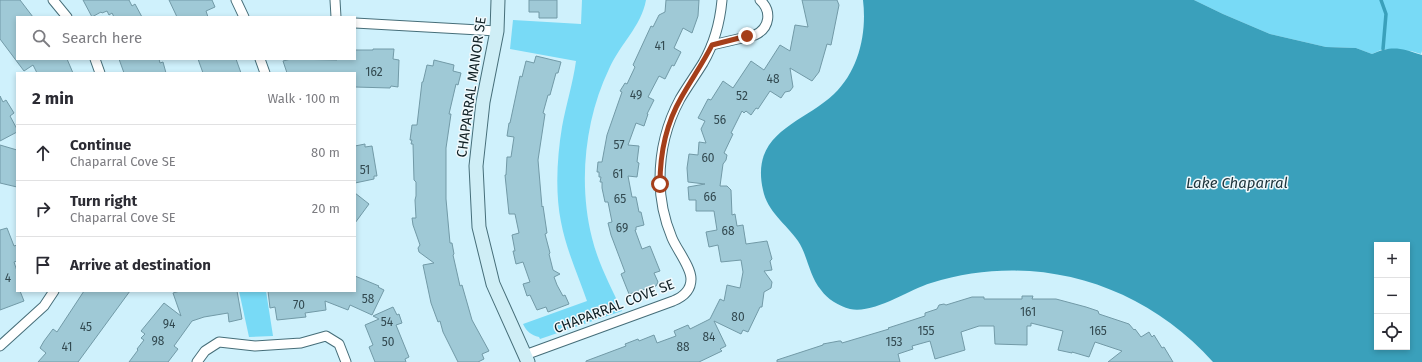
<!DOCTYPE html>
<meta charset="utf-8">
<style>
:root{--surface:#fff;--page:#f7f7f7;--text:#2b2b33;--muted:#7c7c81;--line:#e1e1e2}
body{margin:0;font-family:"Fira Sans",sans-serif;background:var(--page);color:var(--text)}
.controls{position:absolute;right:12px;bottom:12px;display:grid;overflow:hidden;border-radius:0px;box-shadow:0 2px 6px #0003}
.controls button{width:36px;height:36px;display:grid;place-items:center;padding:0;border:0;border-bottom:1px solid var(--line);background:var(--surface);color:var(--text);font:20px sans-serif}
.stop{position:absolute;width:12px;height:12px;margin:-9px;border:3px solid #a53f1a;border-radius:50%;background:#fff}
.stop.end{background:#a53f1a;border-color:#fff;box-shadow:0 1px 4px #0008}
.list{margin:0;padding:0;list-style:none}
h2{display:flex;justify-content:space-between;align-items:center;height:52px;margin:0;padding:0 16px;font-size:17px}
h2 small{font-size:13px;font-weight:400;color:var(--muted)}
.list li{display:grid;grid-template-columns:26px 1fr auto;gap:12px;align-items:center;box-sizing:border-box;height:56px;padding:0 16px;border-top:1px solid var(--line)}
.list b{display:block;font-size:15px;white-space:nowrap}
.list p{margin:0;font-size:13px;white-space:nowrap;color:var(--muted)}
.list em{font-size:13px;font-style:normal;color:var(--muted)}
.icon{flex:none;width:22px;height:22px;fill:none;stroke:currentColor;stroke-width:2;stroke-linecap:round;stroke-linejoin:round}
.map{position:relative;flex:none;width:1422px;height:362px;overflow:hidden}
.search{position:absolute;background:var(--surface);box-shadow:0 2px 6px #0003;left:16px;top:16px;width:340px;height:44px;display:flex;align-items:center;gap:10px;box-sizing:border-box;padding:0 14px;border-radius:0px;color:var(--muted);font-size:15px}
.panel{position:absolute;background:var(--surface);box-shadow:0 2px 6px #0003;left:16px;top:72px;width:340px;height:220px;border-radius:0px}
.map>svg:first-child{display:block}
</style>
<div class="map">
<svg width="1422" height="362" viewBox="0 0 1422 362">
<rect width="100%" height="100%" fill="#cff1fc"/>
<!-- green -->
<g fill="#78daf6">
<path d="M 582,0 L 646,0 C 641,27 620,44 609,69 C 585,119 578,183 592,238 C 598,263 611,287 622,311 L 540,339 L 539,337 C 531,335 527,332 523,324 L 587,301 C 578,275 566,249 561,222 C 555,192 557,157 562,127 C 566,105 573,83 576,61 L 510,49 L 513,20 L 581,24 Z"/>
<path d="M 1194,0 L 1422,0 L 1422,51 L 1421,54 L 1411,51 L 1383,49 L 1372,54 L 1356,48 L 1326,47 L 1270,34 L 1223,14 Z"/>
<path d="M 239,291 L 266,291 L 273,336 L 249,337 Z"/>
</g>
<!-- water -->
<path fill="#3aa0bb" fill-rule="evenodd" d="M 863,0 L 1194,0 L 1223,14 L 1270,34 L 1326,47 L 1356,48 L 1372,54 C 1392,45 1401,48 1422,55 L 1422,362 L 1213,362 C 1141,282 1034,251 931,283 C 908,290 874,314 850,309 C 839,306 827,299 821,290 C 809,276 808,256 798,241 C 786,224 767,211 763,190 C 750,132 802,124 834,94 C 859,70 867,33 863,0 ZM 1377,245 L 1407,245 L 1407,347 L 1377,347 Z"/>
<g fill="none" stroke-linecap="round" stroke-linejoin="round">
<!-- stream -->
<path stroke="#3aa0bb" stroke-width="3.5" d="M 1381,0 L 1386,14 L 1383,49"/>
</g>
<!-- building -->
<g fill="#9fc9d6" stroke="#729aa7">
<path d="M 0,0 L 20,0 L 33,17 L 17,17 L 17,59 L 67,59 L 73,73 L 37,73 L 33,65 L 24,71 L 0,39 Z"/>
<path d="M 83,0 L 129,0 L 132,6 L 135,4 L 142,17 L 114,17 L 112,13 L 109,15 L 107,11 L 102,13 L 101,12 L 92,17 Z"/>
<path d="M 169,0 L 212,0 L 215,7 L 206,11 L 208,17 L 177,17 Z"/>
<path d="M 529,0 L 557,0 L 557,18 L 539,18 L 539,12 L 529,12 Z"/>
<path d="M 666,0 L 699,0 L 698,16 L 692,33 L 683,28 L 674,48 L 681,52 L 674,66 L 672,65 L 665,79 L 659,76 L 648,97 L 654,100 L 647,114 L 648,114 L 644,126 L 636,123 L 628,145 L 639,146 L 637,162 L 639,163 L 637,177 L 628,176 L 632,197 L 636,197 L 639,212 L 641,212 L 644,225 L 636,227 L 636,230 L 635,230 L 642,249 L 650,246 L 660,271 L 654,273 L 658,282 L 656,286 L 629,294 L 621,274 L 625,272 L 611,235 L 608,223 L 612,222 L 608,202 L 605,202 L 602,188 L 602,182 L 600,182 L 601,177 L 599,177 L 599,172 L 597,172 L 598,162 L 602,162 L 607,135 L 622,92 L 620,91 L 625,83 L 627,84 L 635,67 L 633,65 L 651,26 L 653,27 L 659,15 L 665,12 Z"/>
<path d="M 802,0 L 837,0 L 839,5 L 831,45 L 827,44 L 819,72 L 812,81 L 790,68 L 793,87 L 790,91 L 785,92 L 781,98 L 770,91 L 758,109 L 756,108 L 751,115 L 746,111 L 744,113 L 742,111 L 731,133 L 733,134 L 724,153 L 727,155 L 726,160 L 723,164 L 720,186 L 727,186 L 731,190 L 732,215 L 735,214 L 737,226 L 743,225 L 746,244 L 767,241 L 772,259 L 770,261 L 772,270 L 764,271 L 772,282 L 771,288 L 764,292 L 762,307 L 760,307 L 748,332 L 743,330 L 741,334 L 714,321 L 726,346 L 720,349 L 722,351 L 699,362 L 586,362 L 586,361 L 626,346 L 625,344 L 638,339 L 639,341 L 654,335 L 657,343 L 676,336 L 674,331 L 688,325 L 690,329 L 710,319 L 720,299 L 724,301 L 727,285 L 740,288 L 743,272 L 741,260 L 721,262 L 718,245 L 709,247 L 706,232 L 717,230 L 714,211 L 696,211 L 696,200 L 689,200 L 688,187 L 705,184 L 688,182 L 687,168 L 689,154 L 698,155 L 699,142 L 706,143 L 701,129 L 705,121 L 698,118 L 708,99 L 711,100 L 723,81 L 733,88 L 751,61 L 764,70 L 780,45 L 790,51 L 795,25 L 808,27 Z"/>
<path d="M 373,49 L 394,49 L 393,59 L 399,60 L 398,87 L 391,86 L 390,88 L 355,87 L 355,73 L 287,73 L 283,61 L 291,59 L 337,60 L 337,59 L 355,59 L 355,50 L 373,50 Z"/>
<path d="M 536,56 L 561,62 L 558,73 L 556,73 L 550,95 L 548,95 L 543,113 L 545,114 L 538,160 L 542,207 L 543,206 L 547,233 L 545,234 L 550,253 L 549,254 L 553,270 L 560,274 L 554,277 L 557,285 L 563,296 L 565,295 L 569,304 L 548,312 L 546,307 L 537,310 L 530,295 L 527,296 L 523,284 L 530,282 L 523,262 L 516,264 L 513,251 L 515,251 L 512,235 L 519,233 L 515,214 L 509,214 L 505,175 L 506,175 L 507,157 L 511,157 L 514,137 L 507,136 L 509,123 L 510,123 L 520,76 L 522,77 L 526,61 L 534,63 Z"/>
<path d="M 119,59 L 159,59 L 160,63 L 163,62 L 166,73 L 124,73 Z"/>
<path d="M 198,59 L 236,59 L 241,73 L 203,73 Z"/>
<path d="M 434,60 L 454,65 L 453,71 L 461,73 L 458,85 L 456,84 L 449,114 L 451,114 L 446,148 L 446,199 L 450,243 L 452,243 L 454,254 L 453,255 L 460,286 L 462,285 L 472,320 L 489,351 L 482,354 L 484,359 L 478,362 L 458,362 L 443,332 L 440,321 L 438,322 L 431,303 L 423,265 L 434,263 L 419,252 L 418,248 L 420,245 L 413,225 L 412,218 L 416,218 L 415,200 L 416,196 L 416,182 L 414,180 L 413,144 L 411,144 L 412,140 L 410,140 L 412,125 L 417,125 L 422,82 L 423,82 L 427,65 L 433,66 Z"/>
<path d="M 0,96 L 3,102 L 6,100 L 14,113 L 10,116 L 17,129 L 17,132 L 0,141 Z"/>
<path d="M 365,144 L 365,147 L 372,146 L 377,176 L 374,176 L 374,179 L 355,183 L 355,146 Z"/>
<path d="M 0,145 L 17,150 L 17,187 L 0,183 Z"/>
<path d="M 355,193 L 369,204 L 355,223 Z"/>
<path d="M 7,228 L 14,246 L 17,245 L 17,261 L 14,262 L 17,271 L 17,291 L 20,291 L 24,301 L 0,310 L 0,230 Z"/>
<path d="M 355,276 L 379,286 L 378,287 L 384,290 L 372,315 L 350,305 L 348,310 L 325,301 L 326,310 L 305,313 L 306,317 L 277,320 L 275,307 L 270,308 L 268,291 L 355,291 Z"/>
<path d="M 84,291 L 130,291 L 78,362 L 38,362 L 46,353 L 40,348 L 44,341 L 53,329 L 57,332 Z"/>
<path d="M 180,291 L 237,291 L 242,319 L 229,322 L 228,313 L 204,317 L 192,321 L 174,346 L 178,349 L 168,362 L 129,362 L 138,350 L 137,349 L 144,340 L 141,338 L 145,334 L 141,331 L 164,303 L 181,316 L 173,293 Z"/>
<path d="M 1022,296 L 1033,296 L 1032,299 L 1056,299 L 1086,307 L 1098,311 L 1099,314 L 1129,324 L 1134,330 L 1135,329 L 1141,337 L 1149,332 L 1152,337 L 1154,335 L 1162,348 L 1164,347 L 1173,362 L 1108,362 L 1122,351 L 1095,342 L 1089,357 L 1072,352 L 1072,353 L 1058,350 L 1063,331 L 1031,323 L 1031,326 L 1027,326 L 1027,345 L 995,344 L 994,326 L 979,326 L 961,332 L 965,350 L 935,359 L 930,341 L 912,346 L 913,349 L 898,354 L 900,362 L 777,362 L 777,360 L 823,345 L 823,344 L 839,341 L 841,341 L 842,343 L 889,329 L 888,328 L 925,316 L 925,313 L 937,309 L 939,305 L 944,304 L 946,305 L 972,297 L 984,297 L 984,299 L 1022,299 Z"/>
<path d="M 393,307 L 397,315 L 399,314 L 402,323 L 396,325 L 409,357 L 405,359 L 406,362 L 375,362 L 369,347 L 373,345 L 365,325 L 379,319 L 373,316 Z"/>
</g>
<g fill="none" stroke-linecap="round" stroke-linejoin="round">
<!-- street casing -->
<g stroke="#466e79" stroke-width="11">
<g id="street">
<path d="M 53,0 L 67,17"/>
<path d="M 236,0 L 244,17"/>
<path d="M 335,0 L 336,17"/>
<path d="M 355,23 L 497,31"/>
<path d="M 712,45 L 755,35 C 770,28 772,11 760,0"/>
<path d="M 95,59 L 100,73"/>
<path d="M 260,59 L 265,73"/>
<path d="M 0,346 L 44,306 L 54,291"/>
<path d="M 525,355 L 673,301 C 683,297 691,290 691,279 C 691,267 677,250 672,238 C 664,219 660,199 660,179 C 660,151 667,123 680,99 C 687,87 695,76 703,63 C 714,44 720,22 722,0"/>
<path d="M 197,362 L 205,351 L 219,342 L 255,346 L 301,343 L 326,336 L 339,344 L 346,362"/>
</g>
</g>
<!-- secondary casing -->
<g stroke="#466e79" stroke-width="15">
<path id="secondary" d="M 498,0 L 497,31 L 483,102 L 476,166 L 479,227 L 493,284 L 528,362"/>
</g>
<!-- street -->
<use href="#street" stroke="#fff" stroke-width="9"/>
<!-- secondary -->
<use href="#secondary" stroke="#cfeef6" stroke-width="13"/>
</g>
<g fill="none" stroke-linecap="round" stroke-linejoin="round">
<!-- route -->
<path stroke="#a53f1a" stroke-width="5" d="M 660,184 C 660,154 666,124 681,98 C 691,80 703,63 712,45 L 747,36"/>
</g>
<g text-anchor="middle" stroke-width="3" stroke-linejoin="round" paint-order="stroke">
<!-- number labels -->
<g font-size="12" fill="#324950">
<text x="660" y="50">41</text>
<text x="374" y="76">162</text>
<text x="773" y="83">48</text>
<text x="636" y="99">49</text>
<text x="742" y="100">52</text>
<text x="720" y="124">56</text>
<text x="619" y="149">57</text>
<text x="708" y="162">60</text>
<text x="365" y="174">51</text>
<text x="618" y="178">61</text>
<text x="710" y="201">66</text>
<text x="620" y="203">65</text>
<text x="622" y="232">69</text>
<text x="728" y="235">68</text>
<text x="8" y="282">4</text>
<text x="368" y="303">58</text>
<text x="299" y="309">70</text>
<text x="1028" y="316">161</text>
<text x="738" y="321">80</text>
<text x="387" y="326">54</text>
<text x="169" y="328">94</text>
<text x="86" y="331">45</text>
<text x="926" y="335">155</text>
<text x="1098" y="335">165</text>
<text x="709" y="341">84</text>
<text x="158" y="345">98</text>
<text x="388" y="346">50</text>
<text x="894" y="346">153</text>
<text x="67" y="351">41</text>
<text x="683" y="351">88</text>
</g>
<!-- street labels -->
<g font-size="14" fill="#0d1e23" stroke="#f1f9fc">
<text transform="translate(471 87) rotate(-82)" y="5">CHAPARRAL MANOR SE</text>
<text transform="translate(614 306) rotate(-21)" y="5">CHAPARRAL COVE SE</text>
</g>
<!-- water labels -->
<g font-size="15" font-style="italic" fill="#20363d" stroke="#f1f9fc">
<text x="1237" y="188">Lake Chaparral</text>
</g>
</g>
</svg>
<div class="controls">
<button>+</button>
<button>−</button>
<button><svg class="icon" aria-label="locate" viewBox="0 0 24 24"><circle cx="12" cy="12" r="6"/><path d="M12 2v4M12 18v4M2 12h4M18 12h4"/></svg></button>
</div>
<div class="stop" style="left:660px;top:184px"></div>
<div class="stop end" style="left:747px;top:36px"></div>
<div class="search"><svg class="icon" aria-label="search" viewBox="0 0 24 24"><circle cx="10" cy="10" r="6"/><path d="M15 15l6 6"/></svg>Search here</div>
<section class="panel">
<h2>2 min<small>Walk · 100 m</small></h2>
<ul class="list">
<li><svg class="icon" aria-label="ahead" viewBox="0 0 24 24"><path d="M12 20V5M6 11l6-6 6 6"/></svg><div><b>Continue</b><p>Chaparral Cove SE</p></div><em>80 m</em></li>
<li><svg class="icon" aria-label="right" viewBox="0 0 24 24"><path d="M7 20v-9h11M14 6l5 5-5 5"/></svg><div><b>Turn right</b><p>Chaparral Cove SE</p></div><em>20 m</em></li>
<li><svg class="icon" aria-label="arrive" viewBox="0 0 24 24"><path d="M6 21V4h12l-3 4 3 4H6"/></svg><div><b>Arrive at destination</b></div></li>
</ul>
</section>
</div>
